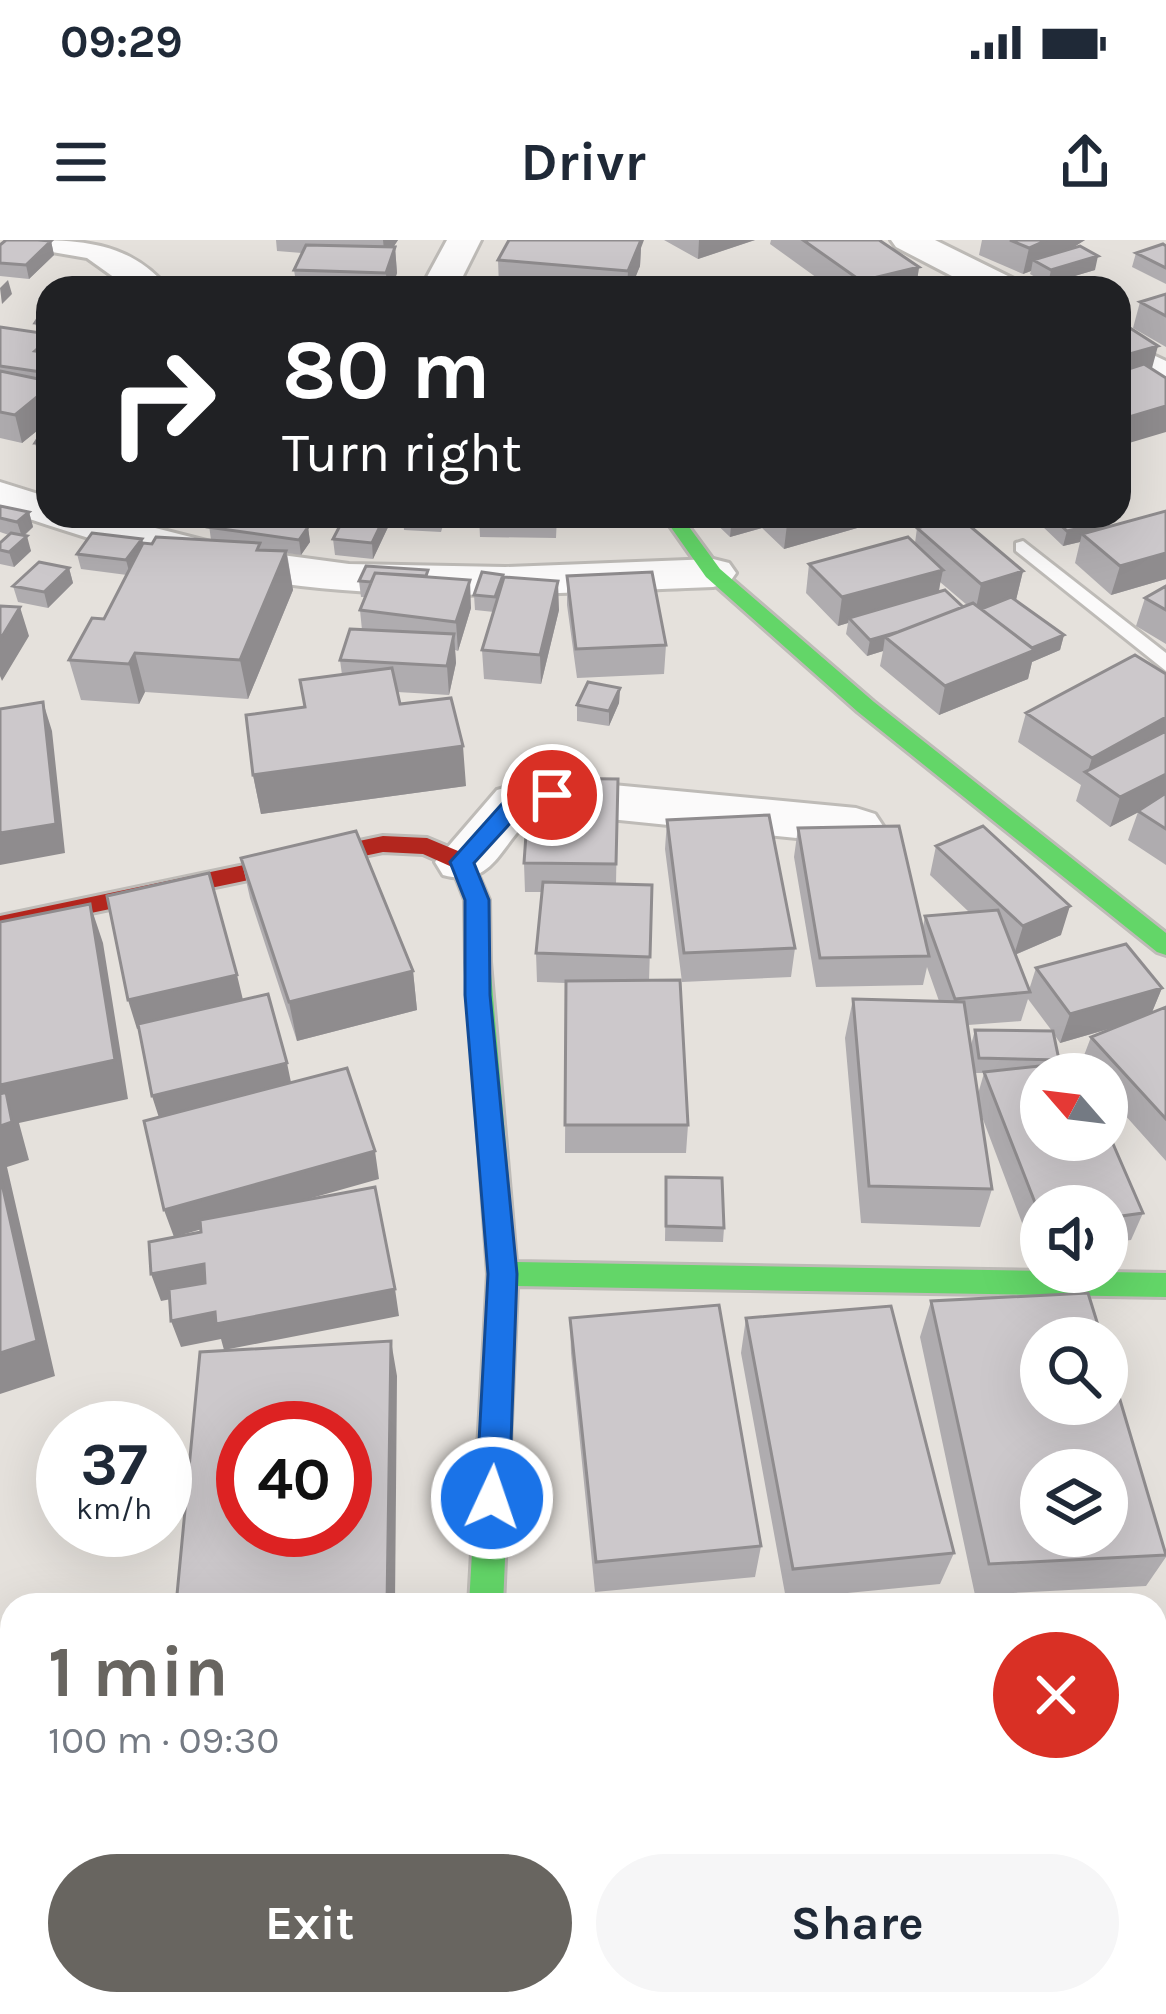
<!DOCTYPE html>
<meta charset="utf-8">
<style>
body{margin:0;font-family:Karla,sans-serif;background:#f6f6f7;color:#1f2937;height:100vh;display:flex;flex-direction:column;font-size:45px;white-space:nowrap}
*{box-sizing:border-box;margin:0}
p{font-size:39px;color:#747a83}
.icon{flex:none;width:66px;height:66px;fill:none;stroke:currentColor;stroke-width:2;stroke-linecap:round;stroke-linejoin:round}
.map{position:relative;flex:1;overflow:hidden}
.details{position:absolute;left:0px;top:1353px;width:1167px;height:423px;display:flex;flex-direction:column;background:#fff;border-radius:36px 36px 0 0;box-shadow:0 12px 48px #0002}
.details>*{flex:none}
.top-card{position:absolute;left:36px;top:36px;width:1095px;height:252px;border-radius:36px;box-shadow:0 12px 48px #0002;background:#202124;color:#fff;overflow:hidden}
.needle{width:78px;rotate:298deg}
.buttons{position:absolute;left:1020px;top:813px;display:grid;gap:24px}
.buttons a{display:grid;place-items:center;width:108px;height:108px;border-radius:50%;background:#fff;box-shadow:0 12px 48px #0002;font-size:60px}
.speed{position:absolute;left:36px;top:1161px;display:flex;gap:24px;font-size:60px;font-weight:700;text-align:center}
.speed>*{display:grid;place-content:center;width:156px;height:156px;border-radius:50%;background:#fff;box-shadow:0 12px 48px #0002;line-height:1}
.speed small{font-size:30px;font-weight:400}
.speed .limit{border:18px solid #d22;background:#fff;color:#111}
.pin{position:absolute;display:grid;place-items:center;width:102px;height:102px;color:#fff;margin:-51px;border:6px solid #fff;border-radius:50%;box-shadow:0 3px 12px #0007}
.me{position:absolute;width:132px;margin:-66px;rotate:3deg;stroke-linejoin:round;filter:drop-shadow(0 0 9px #0008)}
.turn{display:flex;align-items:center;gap:42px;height:252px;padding:0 48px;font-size:54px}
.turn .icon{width:156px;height:156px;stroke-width:2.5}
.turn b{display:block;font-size:84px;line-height:102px}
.round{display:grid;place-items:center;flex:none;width:126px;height:126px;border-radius:63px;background:#f6f6f7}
.summary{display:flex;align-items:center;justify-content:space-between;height:204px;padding:0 48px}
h1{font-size:72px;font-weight:700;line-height:90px;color:#686560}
.cta{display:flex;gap:24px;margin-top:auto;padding:24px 48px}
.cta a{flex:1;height:138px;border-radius:72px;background:#686560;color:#fff;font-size:48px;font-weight:700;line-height:138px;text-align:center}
.cta a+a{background:#f6f6f7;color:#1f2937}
.status{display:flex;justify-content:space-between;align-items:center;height:84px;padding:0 60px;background:#fff;direction:ltr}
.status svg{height:33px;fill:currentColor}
header{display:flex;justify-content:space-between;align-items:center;height:156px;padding:0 48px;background:#fff;font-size:54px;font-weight:700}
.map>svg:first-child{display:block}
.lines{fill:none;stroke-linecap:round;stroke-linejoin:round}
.lane-casing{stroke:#bebbb7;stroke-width:6}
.street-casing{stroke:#bebbb7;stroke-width:6}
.fast-casing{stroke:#bebbb7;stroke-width:6}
.jam-casing{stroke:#bebbb7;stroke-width:6}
.lane{fill:#fbfafa;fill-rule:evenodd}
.street{fill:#fbfafa;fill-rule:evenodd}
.fast{fill:#63d668;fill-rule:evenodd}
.jam{fill:#b3261e;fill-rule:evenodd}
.wall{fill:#afacaf;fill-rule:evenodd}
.shaded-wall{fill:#8f8c8e}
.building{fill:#ccc8cb;stroke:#8f8c8e;stroke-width:3;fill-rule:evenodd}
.route{fill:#1a73e8;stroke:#114b97;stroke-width:3}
</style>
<div class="status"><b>09:29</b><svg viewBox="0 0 49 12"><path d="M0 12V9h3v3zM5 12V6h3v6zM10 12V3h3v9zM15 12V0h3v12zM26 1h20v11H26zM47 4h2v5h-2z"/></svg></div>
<header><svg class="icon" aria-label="menu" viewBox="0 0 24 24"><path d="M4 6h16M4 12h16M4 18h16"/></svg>Drivr<svg class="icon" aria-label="share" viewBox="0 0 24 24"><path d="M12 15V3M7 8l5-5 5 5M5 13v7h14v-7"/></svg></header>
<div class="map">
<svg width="1166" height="1774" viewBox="0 0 1166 1774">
<rect width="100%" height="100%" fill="#e5e1dc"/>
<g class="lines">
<defs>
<path id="lane" d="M 1023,301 L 1166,413 L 1166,431 L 1016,311 L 1016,303 Z"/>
<path id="street" d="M 18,0 C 78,0 128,0 168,48 L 129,48 L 87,18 L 23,7 Z
M 447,0 L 481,0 L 457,48 L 421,48 Z
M 891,0 L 935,0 L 1016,40 L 1021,48 L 975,48 L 896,7 Z
M 1119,99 L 1166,121 L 1166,149 L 1119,126 Z
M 0,242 L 48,257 L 48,276 L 108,276 L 238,309 L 349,324 L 505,327 L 713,319 L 729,323 L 736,333 L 729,343 L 713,347 C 576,352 438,362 301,346 C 198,334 97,302 0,269 Z
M 539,538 L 856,568 L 875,574 L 883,586 L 875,598 L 856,604 L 541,572 C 501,593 499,651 443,635 L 435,622 L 497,550 Z
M 396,1764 L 488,1764 L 491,1774 L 399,1774 Z"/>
<path id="fast" d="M 663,276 L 681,276 L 720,329 L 874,462 L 1166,693 L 1166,715 L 1157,712 L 858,472 L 706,337 Z
M 478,713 L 490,722 L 516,1022 L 1166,1033 L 1166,1057 L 517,1046 L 503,1365 L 469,1365 L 488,1034 L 466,722 Z"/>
<path id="jam" d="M 383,596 L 427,598 L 470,616 L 489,660 L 490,722 L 487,728 L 478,731 L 466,722 L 465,660 L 452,627 L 423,614 L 383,612 L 0,692 L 0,676 Z"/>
</defs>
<use href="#lane" class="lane-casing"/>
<use href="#street" class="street-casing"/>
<use href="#fast" class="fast-casing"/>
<use href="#jam" class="jam-casing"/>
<use href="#lane" class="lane"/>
<use href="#street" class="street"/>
<use href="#fast" class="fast"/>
<use href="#jam" class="jam"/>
</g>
<path class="wall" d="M 276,0 L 398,0 L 393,7 L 395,7 L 397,33 L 392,48 L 297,48 L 294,30 L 302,13 L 277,11 Z
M 664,0 L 755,0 L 698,19 Z
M 771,0 L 879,0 L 919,27 L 916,48 L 831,48 L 770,4 Z
M 982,0 L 1085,0 L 1070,9 L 1095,30 L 1047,44 L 1030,34 L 1031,31 L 1023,34 L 979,15 Z
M 51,1 L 54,15 L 29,39 L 0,36 L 0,5 Z
M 1166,6 L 1166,44 L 1132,27 L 1136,13 Z
M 641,8 L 640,26 L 631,48 L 523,48 L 499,46 L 498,20 Z
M 1166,54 L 1166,107 L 1133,88 L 1140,62 Z
M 48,66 L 48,182 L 22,203 L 0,198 L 0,87 L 38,92 L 35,83 Z
M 48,183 L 48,231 L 43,231 L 35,203 Z
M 0,266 L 29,272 L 33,287 L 24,296 L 31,311 L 14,327 L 0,324 L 0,303 L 9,295 L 0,292 Z
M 1166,271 L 1166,339 L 1111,355 L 1075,323 L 1080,302 L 1063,306 L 1041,285 L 1043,276 L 1101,276 L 1105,288 Z
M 194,276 L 231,276 L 308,287 L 310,302 L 301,315 L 287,313 L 293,350 L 248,459 L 145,452 L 139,464 L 81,460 L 69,420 L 104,379 L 127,335 L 81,329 L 77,314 L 143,304 L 211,300 L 209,285 L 196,285 Z
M 240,276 L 324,276 L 321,284 Z
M 403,276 L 446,276 L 441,292 L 404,290 Z
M 479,276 L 557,276 L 556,298 L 480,297 Z
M 711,276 L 899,276 L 784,309 L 762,288 L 730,297 L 710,278 Z
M 390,283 L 373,319 L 335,315 L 333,299 Z
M 917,288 L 1023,331 L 1016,360 L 1064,395 L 1060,410 L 1032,422 L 1028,439 L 939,475 L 880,426 L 883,411 L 867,416 L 846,394 L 848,383 L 838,386 L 806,353 L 809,324 L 915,303 ZM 940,342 L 967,365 L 963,367 L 939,352 Z
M 69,328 L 73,343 L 48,368 L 18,362 L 13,346 Z
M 503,335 L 503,340 L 559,370 L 541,444 L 484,439 L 482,410 L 494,372 L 475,370 L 474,355 Z
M 567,336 L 666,405 L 664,434 L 577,438 L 567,365 Z
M 429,337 L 471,368 L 458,411 L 455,410 L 456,423 L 449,455 L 397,452 L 400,464 L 466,546 L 261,574 L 253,535 L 305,467 L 342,435 L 340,420 L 362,390 L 360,370 L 365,357 L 361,357 L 359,341 Z
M 1166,346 L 1166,404 L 1136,386 L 1145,358 Z
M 1166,434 L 1166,625 L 1128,600 L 1138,572 L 1110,587 L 1076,561 L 1081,545 L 1018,502 L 1026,473 Z
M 620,448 L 619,463 L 609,486 L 577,481 L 577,465 Z
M 618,539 L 616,644 L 652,645 L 649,741 L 688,885 L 686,913 L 565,913 L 566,743 L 537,742 L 536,713 L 542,652 L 525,652 L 524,623 Z
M 667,580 L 795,708 L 791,737 L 682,742 L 665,609 Z
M 798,588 L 923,687 L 925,676 L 969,672 L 930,635 L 936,606 L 1061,695 L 1015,715 L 1029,750 L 1036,728 L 1162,748 L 1152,772 L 1166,767 L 1166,921 L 1107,855 L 1107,834 L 1088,834 L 1080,826 L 1091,797 L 1115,787 L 1060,803 L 1054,794 L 1059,820 L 1058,824 L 1143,973 L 1131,1000 L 1107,1003 L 1107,966 L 1041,966 L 1041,1011 L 1033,1012 L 981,874 L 992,949 L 980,987 L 861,983 L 845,798 L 853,759 L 939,761 L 927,727 L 923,745 L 816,747 L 794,617 ZM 1028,759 L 1052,791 L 975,790 L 971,805 L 975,833 L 984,833 L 978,854 L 968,785 L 1021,781 Z
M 241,618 L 413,731 L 417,770 L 297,801 L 250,658 Z
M 666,937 L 724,988 L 723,1002 L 665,1001 Z
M 931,1061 L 1166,1311 L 1166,1317 L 1146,1346 L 975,1355 L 920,1097 Z
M 570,1078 L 761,1306 L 755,1337 L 595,1352 L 571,1113 Z
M 746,1078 L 954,1313 L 940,1344 L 786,1359 L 741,1113 Z
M 948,1764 L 1143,1764 L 1142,1774 L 947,1774 Z"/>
<path class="shaded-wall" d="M 383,0 L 398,0 L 385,20 Z
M 641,0 L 644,0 L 641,8 L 640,26 L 631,48 L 627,48 L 628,31 Z
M 699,0 L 755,0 L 698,19 Z
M 1047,0 L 1085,0 L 1071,9 L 1033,20 L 1031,31 L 1023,34 L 1029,8 Z
M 51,1 L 54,15 L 29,39 L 26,25 Z
M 395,7 L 397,33 L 392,48 L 387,48 L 386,33 Z
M 1098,16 L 1095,30 L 1048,44 L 1051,30 Z
M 919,27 L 916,48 L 860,48 L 861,41 Z
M 8,40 L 12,54 L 2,64 L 0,48 Z
M 48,99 L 48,133 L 35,111 Z
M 1158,106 L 1148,143 L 1119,151 L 1119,117 Z
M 48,148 L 48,182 L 22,203 L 15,175 Z
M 1166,166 L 1166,192 L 1119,206 L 1119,180 Z
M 29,272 L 33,287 L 22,297 L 17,282 Z
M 385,276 L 390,276 L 390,283 L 373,319 L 372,303 Z
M 732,276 L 763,276 L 762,288 L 730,297 Z
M 788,276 L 899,276 L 784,309 Z
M 1107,282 L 1103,297 L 1082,294 L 1080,302 L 1063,306 L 1067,291 Z
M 308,287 L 310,302 L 301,315 L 299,300 Z
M 27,296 L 31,311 L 14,327 L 9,312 Z
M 142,299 L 146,314 L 130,335 L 126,320 Z
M 286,311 L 293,350 L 248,459 L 240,420 Z
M 1166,313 L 1166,339 L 1111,355 L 1120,326 Z
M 69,328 L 73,343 L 48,368 L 44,352 Z
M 943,330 L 937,359 L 849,378 L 848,383 L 838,386 L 842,357 Z
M 1023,331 L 1016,360 L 975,373 L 981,344 Z
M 470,340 L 471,368 L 458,411 L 456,382 Z
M 558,341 L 559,370 L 541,444 L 540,415 Z
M 20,367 L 29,396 L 2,441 L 0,436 L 0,400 Z
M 968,371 L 885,397 L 883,411 L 867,416 L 870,400 Z
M 454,394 L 456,423 L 449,455 L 447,426 Z
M 1064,395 L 1060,410 L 1032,422 L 1028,439 L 939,475 L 945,446 Z
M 135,413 L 145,452 L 139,464 L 129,424 Z
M 620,448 L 619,463 L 609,486 L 609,471 Z
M 43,462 L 52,491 L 65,613 L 0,625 L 0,593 Z
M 1166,477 L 1166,501 L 1087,534 L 1092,518 Z
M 463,506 L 466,546 L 261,574 L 253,535 Z
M 1166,534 L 1166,558 L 1110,587 L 1120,557 Z
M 90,664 L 103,703 L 128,859 L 19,883 L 29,920 L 7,927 L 55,1136 L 0,1154 L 0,845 Z
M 1070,666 L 1061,695 L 1014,715 L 1023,686 Z
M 413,731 L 417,770 L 297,801 L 289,762 Z
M 237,735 L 244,764 L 137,789 L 128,760 Z
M 1162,748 L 1150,777 L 1060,803 L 1070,774 Z
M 287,823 L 293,852 L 161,884 L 152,856 Z
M 375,911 L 379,939 L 174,997 L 164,970 Z
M 204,1024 L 212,1051 L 161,1061 L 151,1034 Z
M 395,1049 L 399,1076 L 224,1110 L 221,1099 L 181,1107 L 171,1081 L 215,1072 Z
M 391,1101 L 397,1136 L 395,1365 L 387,1365 Z"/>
<path class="building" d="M 6,0 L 38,0 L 51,1 L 26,25 L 0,23 L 0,5 Z
M 509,0 L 641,0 L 628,31 L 498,20 Z
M 803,0 L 879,0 L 919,27 L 861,41 Z
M 1010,0 L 1047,0 L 1029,8 Z
M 1163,4 L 1166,6 L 1166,28 L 1136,13 Z
M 306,5 L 395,7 L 386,33 L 294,30 Z
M 1080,6 L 1098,16 L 1051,30 L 1033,20 Z
M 554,38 L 610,48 L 545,48 Z
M 1056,41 L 1066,48 L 1030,48 Z
M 1166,54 L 1166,76 L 1140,62 Z
M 46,66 L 48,66 L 48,84 L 35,83 Z
M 1119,81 L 1158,106 L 1119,117 Z
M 0,87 L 48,94 L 48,99 L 35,111 L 48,113 L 48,133 L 0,126 Z
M 1144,124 L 1166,138 L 1166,166 L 1119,180 L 1119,132 Z
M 0,131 L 48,141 L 48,148 L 15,175 L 0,172 Z
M 48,183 L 48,203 L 35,203 Z
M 0,266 L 29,272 L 17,282 L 0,278 Z
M 1166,271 L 1166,313 L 1120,326 L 1082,294 Z
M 216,276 L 231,276 L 308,287 L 299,300 L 208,287 Z
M 345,276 L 385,276 L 372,303 L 333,299 Z
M 958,276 L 1023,331 L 981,344 L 917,288 Z
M 1051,276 L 1101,276 L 1107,282 L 1067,291 Z
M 11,293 L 27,296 L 9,312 L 0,310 L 0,303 Z
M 92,293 L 142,299 L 126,320 L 77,314 Z
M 156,297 L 260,303 L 257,310 L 286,311 L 240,420 L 135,413 L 129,424 L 69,420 L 92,378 L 104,379 L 143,303 L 152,304 Z
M 908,297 L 943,330 L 842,357 L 809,324 Z
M 39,322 L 69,328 L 44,352 L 13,346 Z
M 366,326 L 428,330 L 426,336 L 375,333 L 371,342 L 359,341 Z
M 482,332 L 503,335 L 495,357 L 474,355 Z
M 652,332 L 666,405 L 576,409 L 567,336 Z
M 375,333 L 470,340 L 456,382 L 360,370 Z
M 504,337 L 558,341 L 540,415 L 482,410 Z
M 1166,346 L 1166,370 L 1145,358 Z
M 945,350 L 963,367 L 898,392 L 870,400 L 849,378 Z
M 1011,357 L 1064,395 L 1032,408 L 981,369 Z
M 973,363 L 1035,410 L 945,446 L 885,397 Z
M 0,366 L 20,367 L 0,400 Z
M 350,389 L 454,394 L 447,426 L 340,420 Z
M 1135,415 L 1166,434 L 1166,477 L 1092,518 L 1026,473 Z
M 392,428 L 400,464 L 451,458 L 463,506 L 253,535 L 246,475 L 305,467 L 300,440 Z
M 588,442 L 620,448 L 609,471 L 577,465 Z
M 43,462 L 56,584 L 0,593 L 0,469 Z
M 1166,491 L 1166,534 L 1120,557 L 1085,532 Z
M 530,538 L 618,539 L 616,624 L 524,623 Z
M 1166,553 L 1166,589 L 1138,571 Z
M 769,575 L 795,708 L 684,713 L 667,580 Z
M 899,586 L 929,716 L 820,718 L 798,588 Z
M 983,586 L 1070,666 L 1023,686 L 936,606 Z
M 356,591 L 413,731 L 289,762 L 241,618 Z
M 209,633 L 237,735 L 128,760 L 107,656 Z
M 543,642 L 652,645 L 650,717 L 536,713 Z
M 90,664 L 115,820 L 0,845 L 0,682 Z
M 998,670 L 1030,752 L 955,759 L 925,676 Z
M 1126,704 L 1162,748 L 1070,774 L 1036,728 Z
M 680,740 L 688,885 L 565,885 L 566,741 Z
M 268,754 L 287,823 L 152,856 L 138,784 Z
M 853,759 L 964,762 L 992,949 L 869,946 Z
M 1166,767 L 1166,879 L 1091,797 Z
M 975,790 L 1053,791 L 1059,820 L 979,818 Z
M 1077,822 L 1083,834 L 1041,834 L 1041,900 L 1107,900 L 1107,890 L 1143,973 L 1107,978 L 1107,966 L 1041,966 L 1041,978 L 984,832 Z
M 347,828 L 375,911 L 164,970 L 144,881 Z
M 6,852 L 12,882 L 0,886 L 0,854 Z
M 0,935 L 37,1101 L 0,1113 Z
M 666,937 L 722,938 L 724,988 L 666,986 Z
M 375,947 L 395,1049 L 216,1084 L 215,1072 L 171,1081 L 169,1049 L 205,1043 L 204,1024 L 151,1034 L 149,1002 L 201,992 L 200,980 Z
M 1088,1053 L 1102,1098 L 1041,1098 L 1041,1164 L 1107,1164 L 1107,1116 L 1166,1315 L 989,1324 L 931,1061 ZM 1041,1230 L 1107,1230 L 1107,1296 L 1041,1296 Z
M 719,1065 L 761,1306 L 596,1322 L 570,1078 Z
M 891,1066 L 954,1313 L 793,1329 L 746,1078 Z
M 391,1101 L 387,1365 L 176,1365 L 200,1112 ZM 243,1188 L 345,1188 L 345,1290 L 243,1290 Z
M 740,1764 L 946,1764 L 945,1774 L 747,1774 L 739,1772 Z
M 963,1764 L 1143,1764 L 1142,1774 L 962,1774 Z"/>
<path class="route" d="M 552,548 L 560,550 L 560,560 L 524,568 L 474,623 L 489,660 L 490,755 L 517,1034 L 509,1258 L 504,1269 L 492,1273 L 481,1269 L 476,1258 L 488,1034 L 465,755 L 465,660 L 450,622 L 508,557 Z"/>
</svg>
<div class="buttons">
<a><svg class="needle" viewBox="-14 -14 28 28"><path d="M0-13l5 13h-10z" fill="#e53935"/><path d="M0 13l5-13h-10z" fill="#747a83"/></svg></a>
<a><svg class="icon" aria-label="sound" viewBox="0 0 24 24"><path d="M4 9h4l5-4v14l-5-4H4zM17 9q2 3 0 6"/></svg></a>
<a><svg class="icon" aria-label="search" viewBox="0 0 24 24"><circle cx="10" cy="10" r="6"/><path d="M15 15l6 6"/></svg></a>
<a><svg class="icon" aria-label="layers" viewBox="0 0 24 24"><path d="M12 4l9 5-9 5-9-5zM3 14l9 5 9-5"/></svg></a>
</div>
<div class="speed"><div>37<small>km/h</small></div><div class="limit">40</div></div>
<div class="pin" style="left:552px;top:555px;background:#d93025"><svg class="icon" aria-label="arrive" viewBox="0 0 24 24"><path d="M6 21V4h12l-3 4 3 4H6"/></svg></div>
<svg class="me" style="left:492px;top:1258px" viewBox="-20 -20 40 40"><circle r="17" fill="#1a73e8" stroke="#fff" stroke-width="3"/><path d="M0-11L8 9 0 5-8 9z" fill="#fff"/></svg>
<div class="top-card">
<div class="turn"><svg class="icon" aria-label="right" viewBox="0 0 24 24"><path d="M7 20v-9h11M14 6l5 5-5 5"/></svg><div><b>80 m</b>Turn right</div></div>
</div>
<section class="details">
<div class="summary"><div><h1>1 min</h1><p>100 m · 09:30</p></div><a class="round" style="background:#d93025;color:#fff"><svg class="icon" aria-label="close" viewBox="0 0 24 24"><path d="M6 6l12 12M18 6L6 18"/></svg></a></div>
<div class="cta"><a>Exit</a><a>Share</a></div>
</section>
</div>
